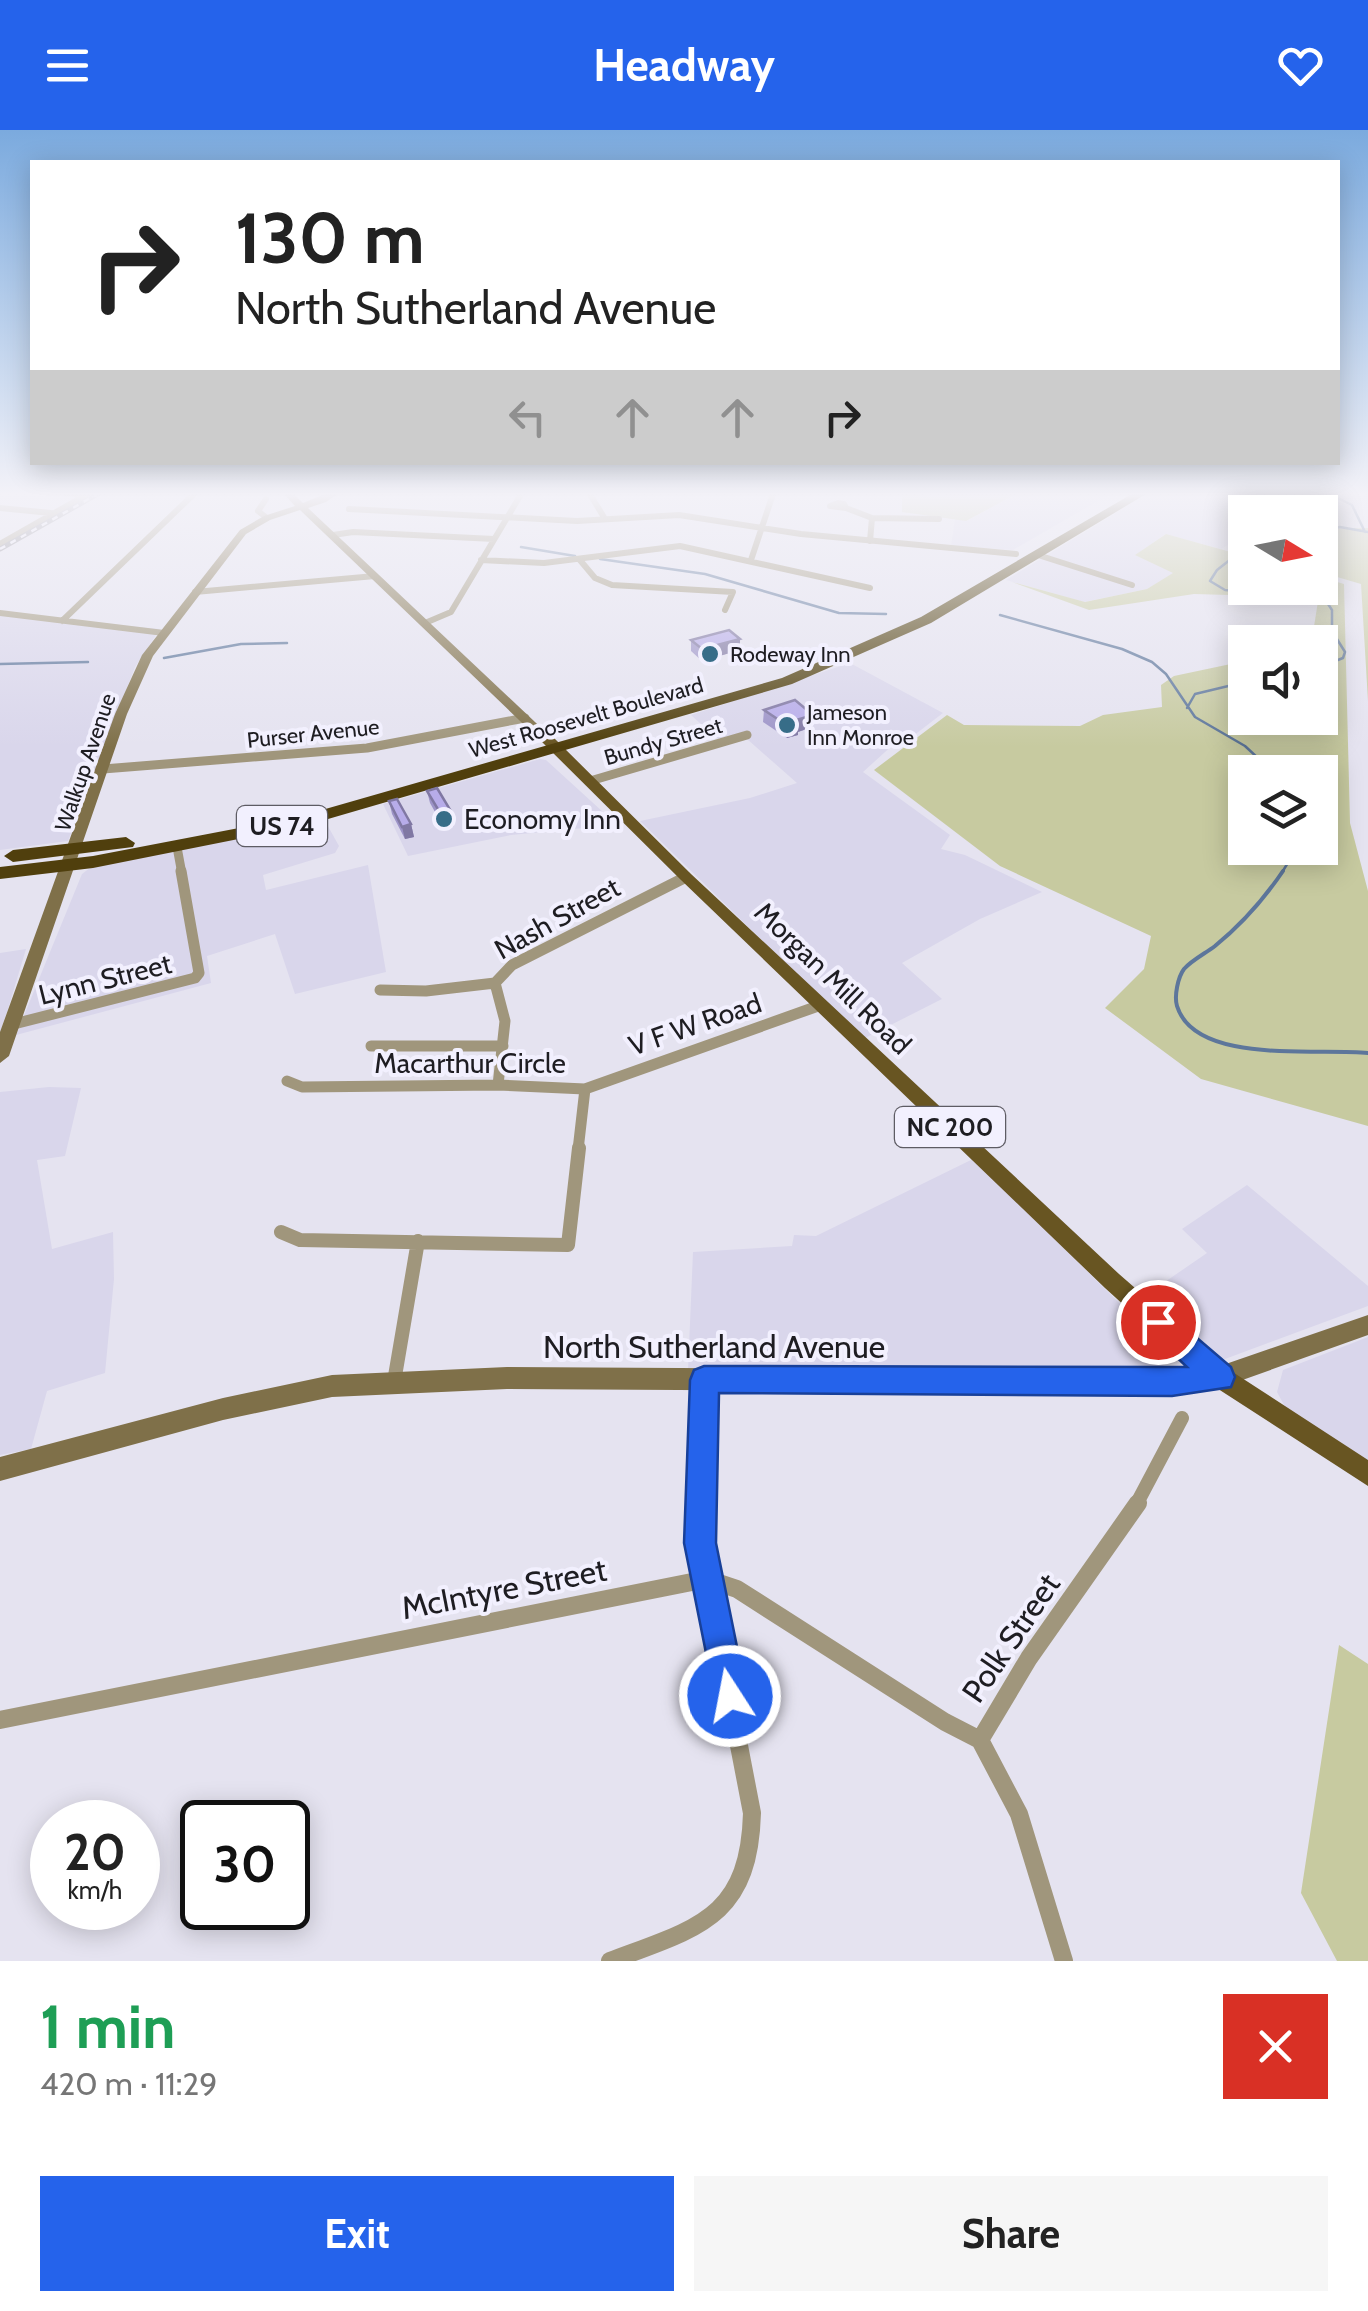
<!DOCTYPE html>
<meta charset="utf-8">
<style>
body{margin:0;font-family:Cabin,sans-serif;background:#f6f6f6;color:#222;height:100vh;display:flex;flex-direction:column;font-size:38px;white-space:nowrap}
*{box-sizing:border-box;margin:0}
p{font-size:32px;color:#767676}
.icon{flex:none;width:55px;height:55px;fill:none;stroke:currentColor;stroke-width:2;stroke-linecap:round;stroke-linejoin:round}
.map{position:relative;height:1831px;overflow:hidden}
.sheet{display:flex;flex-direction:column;background:#fff;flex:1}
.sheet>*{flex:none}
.hud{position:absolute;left:30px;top:30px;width:1310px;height:305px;border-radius:0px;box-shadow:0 5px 25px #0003;background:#fff;color:#222;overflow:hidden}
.needle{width:65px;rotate:100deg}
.fabs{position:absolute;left:1228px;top:365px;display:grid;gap:20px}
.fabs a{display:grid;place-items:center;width:110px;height:110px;border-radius:0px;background:#fff;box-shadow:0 5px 25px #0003;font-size:50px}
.speed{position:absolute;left:30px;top:1670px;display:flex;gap:20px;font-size:50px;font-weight:700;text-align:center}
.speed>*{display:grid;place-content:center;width:130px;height:130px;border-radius:50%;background:#fff;box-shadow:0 5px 25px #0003;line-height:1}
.speed small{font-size:25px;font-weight:400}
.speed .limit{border:5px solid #111;border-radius:15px;background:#fff;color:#111}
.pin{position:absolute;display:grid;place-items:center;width:85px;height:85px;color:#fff;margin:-42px;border:5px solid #fff;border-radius:50%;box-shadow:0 2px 10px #0007}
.me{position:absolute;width:110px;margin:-55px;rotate:349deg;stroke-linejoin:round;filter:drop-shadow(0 0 8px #0008)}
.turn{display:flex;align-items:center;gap:35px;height:210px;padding:0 40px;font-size:45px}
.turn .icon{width:130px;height:130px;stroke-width:2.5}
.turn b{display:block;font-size:70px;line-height:85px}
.lanes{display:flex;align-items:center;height:95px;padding:0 40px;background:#0003;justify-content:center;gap:50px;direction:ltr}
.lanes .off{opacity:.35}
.round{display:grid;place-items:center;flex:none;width:105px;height:105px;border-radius:0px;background:#f6f6f6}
.head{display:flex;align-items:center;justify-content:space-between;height:170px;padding:0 40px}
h1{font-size:60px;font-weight:700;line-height:75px;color:#1e9e55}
.primary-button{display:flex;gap:20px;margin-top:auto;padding:20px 40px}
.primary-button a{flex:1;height:115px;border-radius:0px;background:#2563eb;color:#fff;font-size:40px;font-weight:700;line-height:115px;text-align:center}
.primary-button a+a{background:#f6f6f6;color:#222}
header{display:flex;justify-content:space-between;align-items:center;height:130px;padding:0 40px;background:#2563eb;color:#fff;font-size:45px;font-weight:700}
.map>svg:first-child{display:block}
.built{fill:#d9d6eb}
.green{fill:#c7caa0;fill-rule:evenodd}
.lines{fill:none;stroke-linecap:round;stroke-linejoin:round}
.stream-far1{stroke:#5d769b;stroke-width:2.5}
.stream{stroke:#5d769b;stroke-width:4}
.street-far4{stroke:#a0967c;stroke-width:6}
.street-far3{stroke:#a0967c;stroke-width:9}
.street-far2{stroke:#a0967c;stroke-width:11}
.street-far1{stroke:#a0967c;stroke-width:14}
.street{stroke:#a0967c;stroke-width:18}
.secondary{fill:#7f7049;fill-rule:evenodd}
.primary{fill:#685522;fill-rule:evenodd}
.highway{fill:#503f0d;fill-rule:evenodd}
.rail-casing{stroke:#7c7b84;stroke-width:5}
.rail{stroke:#f2f0fe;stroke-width:2.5;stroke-dasharray:6;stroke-linecap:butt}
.wall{fill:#9d94c8}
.shaded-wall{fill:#8078a3}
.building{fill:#b7ace9;stroke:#8078a3;stroke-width:2.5}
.route{fill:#2563eb;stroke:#184099;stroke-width:2.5}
.poi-dot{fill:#376d88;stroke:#f2f0fe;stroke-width:4}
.labels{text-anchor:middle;stroke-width:8;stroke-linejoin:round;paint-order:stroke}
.far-poi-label{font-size:22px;fill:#1e1d22;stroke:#f2f0fe;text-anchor:start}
.far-street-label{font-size:22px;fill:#1e1d22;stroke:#f2f0fe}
.shield{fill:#f2f0fe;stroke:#5e5c64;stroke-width:2.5}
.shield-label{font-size:25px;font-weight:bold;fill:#1e1d22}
.poi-label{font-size:28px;fill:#1e1d22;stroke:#f2f0fe;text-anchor:start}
.street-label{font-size:28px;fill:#1e1d22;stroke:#f2f0fe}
.near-street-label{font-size:32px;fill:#1e1d22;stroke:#f2f0fe}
</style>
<header><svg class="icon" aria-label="menu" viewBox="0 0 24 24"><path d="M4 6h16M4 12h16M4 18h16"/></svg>Headway<svg class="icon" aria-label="heart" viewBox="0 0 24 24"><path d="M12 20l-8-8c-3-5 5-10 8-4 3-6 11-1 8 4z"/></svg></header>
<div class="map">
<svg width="1368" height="1831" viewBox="0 0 1368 1831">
<rect width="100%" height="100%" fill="#e5e3f0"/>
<path class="built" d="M 1023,361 L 1115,361 L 1013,420 L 951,416 L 955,389 L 967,391 Z
M 1152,361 L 1312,361 L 1332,366 L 1312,382 L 1245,382 L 1245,405 L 1221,419 L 1165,404 L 1136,425 L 1174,443 L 1147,459 L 1084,472 L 1006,450 Z
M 0,483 L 160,499 L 135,537 L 68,711 L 0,720 Z
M 850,533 L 943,583 L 913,606 L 906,603 L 863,642 L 950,705 L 941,719 L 965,725 L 1042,762 L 980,789 L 902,833 L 942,869 L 863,909 L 640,691 L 750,668 L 797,653 L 747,609 L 723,614 L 691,585 Z
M 540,629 L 546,630 L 603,682 L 608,691 L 605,696 L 511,705 L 408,726 L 383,674 Z
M 324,689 L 339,716 L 335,723 L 263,745 L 266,760 L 368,735 L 386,842 L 295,864 L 275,804 L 207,826 L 211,853 L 16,905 L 82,744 L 95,734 Z
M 26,819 L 8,879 L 0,902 L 0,823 Z
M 49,957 L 81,958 L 65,1026 L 37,1030 L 52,1119 L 113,1102 L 114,1149 L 105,1243 L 47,1261 L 31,1319 L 0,1325 L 0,962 Z
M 973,1029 L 1163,1216 L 1167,1229 L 1162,1238 L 1155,1243 L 688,1241 L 693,1122 L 792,1116 L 794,1105 L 816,1106 Z
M 1247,1055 L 1368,1156 L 1368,1176 L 1225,1229 L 1208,1224 L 1143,1167 L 1207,1123 L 1182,1099 Z
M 1368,1207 L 1368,1335 L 1290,1286 L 1277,1262 L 1283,1240 Z"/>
<path class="green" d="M 950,361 L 1015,361 L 1020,362 L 966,391 L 902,382 L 902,364 L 949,367 Z
M 1368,398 L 1368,571 L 1361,454 L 1320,442 L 1320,399 Z
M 1166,404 L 1245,426 L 1245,458 L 1320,458 L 1320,447 L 1344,454 L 1350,693 L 1368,761 L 1368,996 L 1201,949 L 1105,878 L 1144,839 L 1151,806 L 1000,736 L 874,640 L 947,585 L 964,595 L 1080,596 L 1103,585 L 1162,577 L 1161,555 L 1174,546 L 1245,531 L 1245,588 L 1320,588 L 1320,512 L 1245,513 L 1240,509 L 1313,503 L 1318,471 L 1304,467 L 1194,464 L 1089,480 L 1012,452 L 1085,472 L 1147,459 L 1173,443 L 1135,425 ZM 1320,642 L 1320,718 L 1245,718 L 1245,642 Z
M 1339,1515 L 1368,1534 L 1368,1831 L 1337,1831 L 1301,1763 Z"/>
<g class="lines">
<path class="stream-far1" d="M 1324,361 L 1352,375 L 1365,402
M 1320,401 L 1340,397 L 1368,402
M 521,417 L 575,426
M 1245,418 L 1217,440 L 1210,451 L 1225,460 L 1324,468 L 1332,480 L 1332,501 L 1345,522 L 1343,528 L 1320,537
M 600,429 L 705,444 L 839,483 L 886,484
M 1000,485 L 1122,519 L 1152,532 L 1166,544 L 1195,587 L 1245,616 L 1273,642
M 164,528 L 241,514 L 287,513
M 0,534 L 88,532
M 1187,578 L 1195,564 L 1245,552
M 1281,744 L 1297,718"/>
<path class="stream" d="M 1283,741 C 1264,769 1242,794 1215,816 C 1206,823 1192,830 1184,839 C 1178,847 1174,866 1177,876 C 1195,935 1317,918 1368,923"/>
<path class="street-far4" d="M 51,361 L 84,365
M 588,361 L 605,389
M 266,369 L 258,381 L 267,388
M 838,373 L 844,374 L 846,378 L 830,376 Z
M 0,378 L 51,383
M 846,378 L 872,388 L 870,411
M 349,379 L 577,391 L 679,385 L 801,404 L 1016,424
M 872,388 L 939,389
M 333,405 L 353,402 L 494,409
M 0,414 L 93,361
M 1038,425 L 1132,455
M 579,429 L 595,448 L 612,455 L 733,462 L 725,480
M 481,430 L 544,433 L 680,416 L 870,458
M 751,430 L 774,361
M 195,462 L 375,446
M 0,483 L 164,503
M 62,491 L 197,361
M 425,493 L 451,482 L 523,361"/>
<path class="street-far3" d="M 103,639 L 367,618 L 525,588
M 590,651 L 747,605
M 177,717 L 182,744"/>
<path class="street-far2" d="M 495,853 L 512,835 L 686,747
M 495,853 L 505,891 L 498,955
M 380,860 L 426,861 L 495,853
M 10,895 L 195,848 L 199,843 L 181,741
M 371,916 L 503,916
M 287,951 L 302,957 L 498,955 L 585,959 L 821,875
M 578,1020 L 585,959"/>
<path class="street-far1" d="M 281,1102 L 300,1110 L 568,1115 L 579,1018
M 394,1252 L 418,1111
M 701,1375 L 704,1250
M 1136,1375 L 1182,1288"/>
<path class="street" d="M 0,1590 L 707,1449 L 737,1459 L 945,1592 L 980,1610
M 610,1831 C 697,1798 749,1789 752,1683 L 700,1413 L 701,1373
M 1064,1831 L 1019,1684 L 980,1610 L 1029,1528 L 1138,1373"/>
<path class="secondary" d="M 281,361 L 290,361 L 303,373 L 332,361 L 342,361 L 326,372 L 308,378 L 553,609 L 542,612 L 300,380 L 270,390 L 246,404 L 153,526 L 127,584 L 9,926 L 0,933 L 0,902 L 115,584 L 142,525 L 240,400 L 264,386 L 295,376 Z
M 1368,1185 L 1368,1205 L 1220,1258 L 1172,1263 L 507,1259 L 332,1267 L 223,1290 L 0,1351 L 0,1327 L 223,1268 L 332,1245 L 507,1237 L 1172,1241 L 1220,1236 Z"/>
<path class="primary" d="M 547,605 L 552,606 L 691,744 L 1119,1144 L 1228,1239 L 1368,1330 L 1368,1356 L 1212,1255 L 1105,1158 L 681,750 L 542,612 L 541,609 Z"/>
<path class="highway" d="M 1137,361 L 1151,361 L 931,493 L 792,554 L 304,696 L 93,738 L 0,749 L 0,737 L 93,726 L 301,686 L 782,548 L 921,487 Z
M 126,707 L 135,713 L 133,717 L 13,732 L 4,726 L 13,720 Z"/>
<defs>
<path id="rail" d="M 0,419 L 103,361"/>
</defs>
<use href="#rail" class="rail-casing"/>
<use href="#rail" class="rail"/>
</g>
<path class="wall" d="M 740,509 L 740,520 L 702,531 L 691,521 L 691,510 Z
M 764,580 L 812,597 L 798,602 L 798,605 L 787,608 L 763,592 Z
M 427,661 L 452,683 L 454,696 L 444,698 L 430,673 Z
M 389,671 L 411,694 L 414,707 L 405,709 L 392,684 Z"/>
<path class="shaded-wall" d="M 740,509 L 740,520 L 702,531 L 702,519 Z
M 813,585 L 812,597 L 798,602 L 798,605 L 787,608 L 788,596 L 796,590 Z
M 452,683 L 454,696 L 444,698 L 442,686 Z
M 411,694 L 414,707 L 405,709 L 402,697 Z"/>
<path class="building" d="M 729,500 L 740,509 L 702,519 L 691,510 Z
M 795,570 L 813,585 L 796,590 L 799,593 L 788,596 L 764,580 Z
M 437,658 L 452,683 L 442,686 L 427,661 Z
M 397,669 L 411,694 L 402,697 L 389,671 Z"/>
<linearGradient id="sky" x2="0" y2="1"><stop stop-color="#7baade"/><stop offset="0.59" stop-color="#f3f2f8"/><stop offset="1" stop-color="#f3f2f8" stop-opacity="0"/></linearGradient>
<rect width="1368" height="617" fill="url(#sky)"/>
<path class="route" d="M 1158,1179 L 1168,1183 L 1231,1237 L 1235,1247 L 1231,1257 L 1172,1266 L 719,1263 L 716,1413 L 747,1566 L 742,1578 L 730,1583 L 717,1578 L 684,1413 L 690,1250 L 694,1240 L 704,1236 L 1187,1237 L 1149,1201 L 1144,1192 L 1149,1183 Z"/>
<g class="poi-dot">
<circle cx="710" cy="524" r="10"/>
<circle cx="787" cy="595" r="10"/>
<circle cx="444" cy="689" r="10"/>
</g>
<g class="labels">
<g class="far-poi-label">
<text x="730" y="532">Rodeway Inn</text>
<text x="807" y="590">Jameson<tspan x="807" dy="25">Inn Monroe</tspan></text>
</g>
<g class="far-street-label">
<text transform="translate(586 587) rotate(-16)" y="8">West Roosevelt Boulevard</text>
<text transform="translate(313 603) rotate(-6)" y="8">Purser Avenue</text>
<text transform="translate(663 611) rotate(-16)" y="8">Bundy Street</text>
<text transform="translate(85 632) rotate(-71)" y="8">Walkup Avenue</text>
</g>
<g class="shield">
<rect x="237" y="676" width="90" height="40" rx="8"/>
<rect x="895" y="977" width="110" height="40" rx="8"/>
</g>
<g class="shield-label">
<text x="282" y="705">US 74</text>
<text x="950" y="1006">NC 200</text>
</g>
<g class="poi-label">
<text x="464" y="699">Economy Inn</text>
</g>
<g class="street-label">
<text transform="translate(557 788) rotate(-29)" y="10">Nash Street</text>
<text transform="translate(833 848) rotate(44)" y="10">Morgan Mill Road</text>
<text transform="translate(105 849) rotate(-14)" y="10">Lynn Street</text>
<text transform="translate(695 894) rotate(-19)" y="10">V F W Road</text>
<text x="470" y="943">Macarthur Circle</text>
</g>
<g class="near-street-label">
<text x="714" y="1228">North Sutherland Avenue</text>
<text transform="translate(504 1459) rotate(-11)" y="11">McIntyre Street</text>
<text transform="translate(1011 1508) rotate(-56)" y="11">Polk Street</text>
</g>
</g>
</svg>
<div class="fabs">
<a><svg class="needle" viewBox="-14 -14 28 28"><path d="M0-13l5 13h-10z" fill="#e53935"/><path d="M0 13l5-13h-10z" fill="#767676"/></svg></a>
<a><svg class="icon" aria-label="sound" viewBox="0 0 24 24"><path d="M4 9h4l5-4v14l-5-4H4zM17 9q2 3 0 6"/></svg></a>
<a><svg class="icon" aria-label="layers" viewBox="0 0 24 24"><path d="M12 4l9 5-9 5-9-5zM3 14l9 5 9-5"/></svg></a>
</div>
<div class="speed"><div>20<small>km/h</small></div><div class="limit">30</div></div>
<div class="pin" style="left:1158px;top:1192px;background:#d93025"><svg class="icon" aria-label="arrive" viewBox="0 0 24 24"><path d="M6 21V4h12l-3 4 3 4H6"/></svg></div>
<svg class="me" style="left:730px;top:1566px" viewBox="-20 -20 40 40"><circle r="17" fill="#2563eb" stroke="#fff" stroke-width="3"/><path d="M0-11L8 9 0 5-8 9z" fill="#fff"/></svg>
<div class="hud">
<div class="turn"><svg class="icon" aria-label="right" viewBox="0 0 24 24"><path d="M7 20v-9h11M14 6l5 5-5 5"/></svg><div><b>130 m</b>North Sutherland Avenue</div></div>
<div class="lanes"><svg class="icon off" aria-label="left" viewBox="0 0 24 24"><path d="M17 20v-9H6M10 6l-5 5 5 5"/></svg><svg class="icon off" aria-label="ahead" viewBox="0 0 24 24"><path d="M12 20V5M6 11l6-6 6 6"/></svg><svg class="icon off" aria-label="ahead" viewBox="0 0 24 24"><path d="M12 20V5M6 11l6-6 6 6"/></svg><svg class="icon" aria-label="right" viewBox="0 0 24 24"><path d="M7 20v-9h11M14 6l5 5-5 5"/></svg></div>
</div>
</div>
<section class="sheet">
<div class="head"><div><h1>1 min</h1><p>420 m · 11:29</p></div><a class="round" style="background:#d93025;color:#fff"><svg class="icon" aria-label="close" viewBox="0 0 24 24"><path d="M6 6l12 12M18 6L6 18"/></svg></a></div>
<div class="primary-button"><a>Exit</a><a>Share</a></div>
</section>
